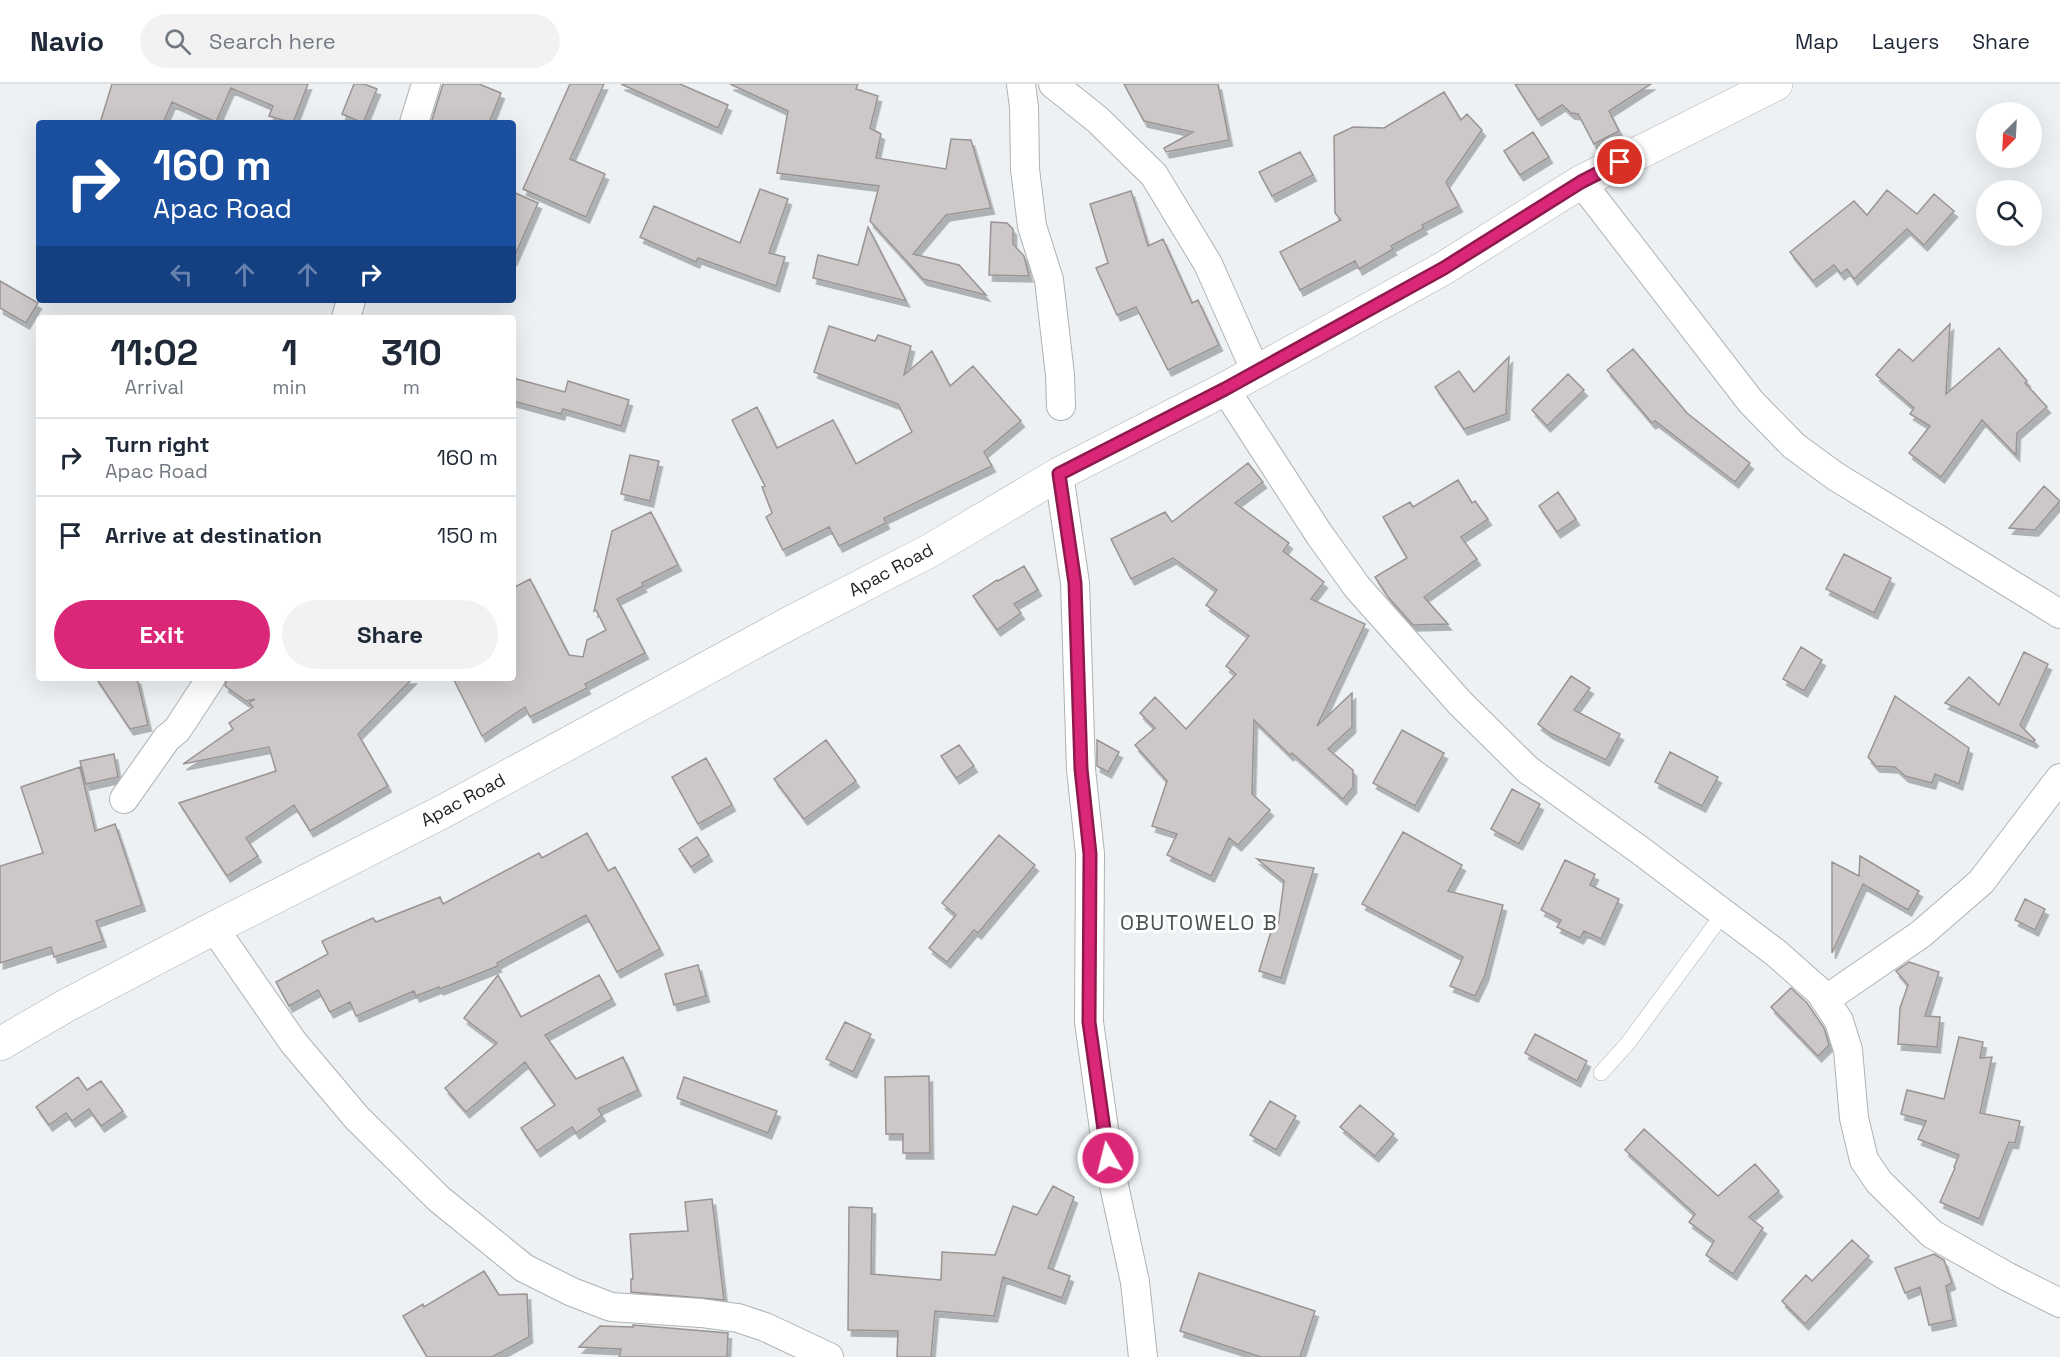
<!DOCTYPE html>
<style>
body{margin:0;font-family:"Space Grotesk",sans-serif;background:#f2f2f3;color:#1f2937;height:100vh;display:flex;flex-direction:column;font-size:22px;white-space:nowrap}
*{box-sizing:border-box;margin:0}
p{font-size:20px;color:#747a83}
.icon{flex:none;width:33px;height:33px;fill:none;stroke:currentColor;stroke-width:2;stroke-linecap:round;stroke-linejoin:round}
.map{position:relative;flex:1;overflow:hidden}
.sheet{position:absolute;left:36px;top:231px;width:480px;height:366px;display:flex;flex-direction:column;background:#fff;border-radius:6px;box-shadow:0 6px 24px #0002}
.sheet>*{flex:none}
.hud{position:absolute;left:36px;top:36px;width:480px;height:183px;border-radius:6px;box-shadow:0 6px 24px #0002;background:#1a4fa0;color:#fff;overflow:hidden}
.needle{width:39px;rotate:204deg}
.controls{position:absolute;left:1976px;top:18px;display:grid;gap:12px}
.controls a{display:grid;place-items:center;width:66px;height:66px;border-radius:50%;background:#fff;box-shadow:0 6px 24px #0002;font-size:30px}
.pin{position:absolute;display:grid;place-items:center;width:51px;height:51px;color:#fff;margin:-26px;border:3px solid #fff;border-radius:50%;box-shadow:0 2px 6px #0007}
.me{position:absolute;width:66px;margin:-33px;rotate:352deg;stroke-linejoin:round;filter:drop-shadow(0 0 4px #0008)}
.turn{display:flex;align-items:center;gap:21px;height:126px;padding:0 18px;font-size:27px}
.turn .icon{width:78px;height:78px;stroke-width:2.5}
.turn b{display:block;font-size:42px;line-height:51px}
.lanes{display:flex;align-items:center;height:57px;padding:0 18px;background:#0003;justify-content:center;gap:30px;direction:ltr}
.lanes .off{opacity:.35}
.eta{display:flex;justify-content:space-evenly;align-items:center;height:102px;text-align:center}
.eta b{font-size:36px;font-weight:600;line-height:42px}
.primary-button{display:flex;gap:12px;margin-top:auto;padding:12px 18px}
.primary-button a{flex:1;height:69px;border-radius:36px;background:#db2777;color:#fff;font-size:24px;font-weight:600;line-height:69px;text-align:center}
.primary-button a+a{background:#f2f2f3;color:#1f2937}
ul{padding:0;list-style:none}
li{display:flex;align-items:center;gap:18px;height:78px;padding:0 18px;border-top:2px solid #e0e1e3}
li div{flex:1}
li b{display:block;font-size:22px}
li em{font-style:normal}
header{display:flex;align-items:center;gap:36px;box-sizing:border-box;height:84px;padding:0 30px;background:#fff;border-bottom:2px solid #e0e1e3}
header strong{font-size:28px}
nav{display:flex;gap:33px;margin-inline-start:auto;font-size:21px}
.search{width:420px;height:54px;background:#f2f2f3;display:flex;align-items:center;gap:15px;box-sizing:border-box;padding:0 21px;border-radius:33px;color:#747a83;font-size:22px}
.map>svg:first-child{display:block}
.building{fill:#cdc8c8;stroke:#9a9494;stroke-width:1.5;filter:url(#shadow)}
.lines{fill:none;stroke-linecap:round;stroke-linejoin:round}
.lane-casing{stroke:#aeb2b5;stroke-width:16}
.street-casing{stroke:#aeb2b5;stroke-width:30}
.secondary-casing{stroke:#aeb2b5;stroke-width:34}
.lane{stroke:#fff;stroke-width:15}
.street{stroke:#fff;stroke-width:28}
.secondary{stroke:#fff;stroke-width:33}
.route-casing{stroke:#8e194d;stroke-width:15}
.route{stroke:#db2777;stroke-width:10}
.labels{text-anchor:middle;stroke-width:6;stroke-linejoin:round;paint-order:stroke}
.street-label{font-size:18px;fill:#1e2021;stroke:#fdfefe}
.quarter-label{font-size:21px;letter-spacing:1.5px;fill:#4d5053;stroke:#fdfefe}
</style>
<header>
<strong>Navio</strong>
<div class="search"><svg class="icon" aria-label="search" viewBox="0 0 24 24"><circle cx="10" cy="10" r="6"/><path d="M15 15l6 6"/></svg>Search here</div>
<nav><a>Map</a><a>Layers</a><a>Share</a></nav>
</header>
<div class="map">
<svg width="2060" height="1273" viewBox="0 0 2060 1273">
<defs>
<filter id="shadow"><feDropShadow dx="3.5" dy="6" stdDeviation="0" flood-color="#0004"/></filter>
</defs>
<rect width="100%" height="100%" fill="#edf1f4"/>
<path class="building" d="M 112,0 L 308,0 L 293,39 L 269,32 L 273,22 L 231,4 L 216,38 L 172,18 L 163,39 L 100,39 Z
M 354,0 L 364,0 L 377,5 L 363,39 L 342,30 Z
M 443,0 L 479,0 L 501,9 L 489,39 L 431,39 Z
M 570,0 L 604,0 L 570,75 L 605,90 L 586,133 L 523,105 Z
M 621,0 L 680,0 L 728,21 L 718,44 Z
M 730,0 L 858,0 L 856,5 L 878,12 L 870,44 L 881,50 L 876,74 L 946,85 L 951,55 L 971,56 L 991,124 L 946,131 L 913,170 L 959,181 L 986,211 L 923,195 L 870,137 L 879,102 L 777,89 L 788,27 Z
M 1124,0 L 1218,0 L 1229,56 L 1166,68 L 1164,64 L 1193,48 L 1144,37 Z
M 1515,0 L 1651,0 L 1609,27 L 1619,47 L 1594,60 L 1578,30 L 1571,29 L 1562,21 L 1538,36 Z
M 1444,8 L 1461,36 L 1467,30 L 1482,46 L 1446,98 L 1459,122 L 1422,141 L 1424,144 L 1391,162 L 1393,165 L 1359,185 L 1355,177 L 1300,206 L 1280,168 L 1341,136 L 1335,129 L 1334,52 L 1353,43 L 1384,44 Z
M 1533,48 L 1549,73 L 1520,91 L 1504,67 Z
M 1300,68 L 1313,91 L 1272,112 L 1259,88 Z
M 760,105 L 788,115 L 769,169 L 785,173 L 776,202 L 698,174 L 696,178 L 640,153 L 654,122 L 740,159 Z
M 1887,106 L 1917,130 L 1934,110 L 1954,127 L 1924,161 L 1907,145 L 1854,195 L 1847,185 L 1841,190 L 1834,181 L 1813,197 L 1790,168 L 1854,117 L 1867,131 Z
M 1131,107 L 1148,162 L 1163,155 L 1192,219 L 1198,216 L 1219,261 L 1168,286 L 1136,223 L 1117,231 L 1096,184 L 1108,179 L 1090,120 Z
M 513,108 L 538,119 L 513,176 Z
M 991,138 L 1007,139 L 1013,145 L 1013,160 L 1024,172 L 1029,192 L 989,191 Z
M 868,143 L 906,217 L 813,194 L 818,171 L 858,181 Z
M 0,197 L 38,219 L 26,239 L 0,224 Z
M 1950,240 L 1946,310 L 1999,264 L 2027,297 L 2025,299 L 2047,323 L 2017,349 L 2016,371 L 1982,336 L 1941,393 L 1909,369 L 1930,342 L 1910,330 L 1914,324 L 1876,291 L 1899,265 L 1913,277 Z
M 829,242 L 875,257 L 878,251 L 911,262 L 904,291 L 932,267 L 950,302 L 973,282 L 1021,337 L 984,368 L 992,382 L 884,434 L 886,439 L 839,462 L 829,443 L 783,466 L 766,433 L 772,429 L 762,403 L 765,402 L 732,336 L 757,323 L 777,364 L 833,336 L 856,380 L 912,348 L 898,320 L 814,288 Z
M 1633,265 L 1687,329 L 1750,379 L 1735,398 L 1655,337 L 1652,339 L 1607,286 Z
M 1509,273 L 1506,330 L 1464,345 L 1435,303 L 1459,287 L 1474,308 Z
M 1568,290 L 1584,306 L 1547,342 L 1532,326 Z
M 513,294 L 565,308 L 568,297 L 629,316 L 621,342 L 563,325 L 561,330 L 513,317 Z
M 630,371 L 659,377 L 650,417 L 621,410 Z
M 1248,379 L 1263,398 L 1235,419 L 1289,459 L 1283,467 L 1324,498 L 1311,515 L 1365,540 L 1317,642 L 1352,609 L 1352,643 L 1328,665 L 1353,686 L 1353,703 L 1343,715 L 1292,669 L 1290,671 L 1254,636 L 1252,710 L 1270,726 L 1238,761 L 1229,754 L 1211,792 L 1167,771 L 1177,750 L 1152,742 L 1167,697 L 1135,661 L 1155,644 L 1140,629 L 1155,613 L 1186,645 L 1236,590 L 1226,582 L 1249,552 L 1206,521 L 1217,506 L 1173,474 L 1131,495 L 1111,455 L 1165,428 L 1172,438 Z
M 1458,396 L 1472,419 L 1475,417 L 1488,435 L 1461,453 L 1477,475 L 1424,513 L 1448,540 L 1413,541 L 1388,513 L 1375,493 L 1407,474 L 1383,433 L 1410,418 L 1413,423 Z
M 2044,402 L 2060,417 L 2035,446 L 2009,444 Z
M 1558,408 L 1576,435 L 1557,448 L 1539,422 Z
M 651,428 L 678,481 L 642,499 L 643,502 L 617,515 L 645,569 L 585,600 L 587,604 L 530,633 L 525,623 L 482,652 L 453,594 L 513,594 L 513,504 L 530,495 L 569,571 L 583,573 L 587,556 L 606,546 L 596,526 L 594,527 L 612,447 Z
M 1844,470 L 1891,494 L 1874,529 L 1826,505 Z
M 1024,482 L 1038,506 L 1014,520 L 1021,529 L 997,546 L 973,512 L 997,496 L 998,497 Z
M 1801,563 L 1822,576 L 1804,607 L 1783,595 Z
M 2024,568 L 2048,580 L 2020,641 L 2035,656 L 2033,658 L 1945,619 L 1969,593 L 1999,621 Z
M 1571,592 L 1590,604 L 1574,626 L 1620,650 L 1606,676 L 1550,649 L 1538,640 Z
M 96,594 L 137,594 L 148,641 L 130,645 Z
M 227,594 L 413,594 L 358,650 L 388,702 L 310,747 L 294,721 L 246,754 L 258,772 L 227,792 L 179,719 L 276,687 L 269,663 L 183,680 L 233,645 L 229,639 L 253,623 L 249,619 L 255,615 L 246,617 L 225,602 Z
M 1895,612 L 1969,664 L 1959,700 L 1935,690 L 1932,699 L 1905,692 L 1895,683 L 1876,682 L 1868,673 Z
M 1402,646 L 1444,669 L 1415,722 L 1373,699 Z
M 826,656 L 856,697 L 804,735 L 774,695 Z
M 1097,656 L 1119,668 L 1108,688 L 1097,682 Z
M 959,661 L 974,682 L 956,694 L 941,672 Z
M 1670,668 L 1718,693 L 1702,722 L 1655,698 Z
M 114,670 L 118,693 L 86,700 L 80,677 Z
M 706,674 L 732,721 L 698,740 L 672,693 Z
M 80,683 L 95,747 L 115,740 L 142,821 L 96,837 L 103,857 L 54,873 L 51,863 L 0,879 L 0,782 L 43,769 L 21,703 Z
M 1512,705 L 1540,720 L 1519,760 L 1491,745 Z
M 1403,748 L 1462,781 L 1448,807 L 1503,821 L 1485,891 L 1475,912 L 1450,902 L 1463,873 L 1362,820 Z
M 587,749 L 608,787 L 615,783 L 660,865 L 617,888 L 586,831 L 497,879 L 498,882 L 440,905 L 439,903 L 416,912 L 414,907 L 356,932 L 350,918 L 330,928 L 318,906 L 289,922 L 276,898 L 328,870 L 322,857 L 373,834 L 376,838 L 440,813 L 443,820 L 539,769 L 542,774 Z
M 999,751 L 1035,781 L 978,849 L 974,846 L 947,878 L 929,864 L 956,831 L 942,819 Z
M 697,753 L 709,771 L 691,783 L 679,765 Z
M 1860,772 L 1919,807 L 1908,826 L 1863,800 L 1832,869 L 1832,778 L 1859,792 Z
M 1257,775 L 1314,784 L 1281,894 L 1259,887 L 1273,841 L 1278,842 L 1284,797 Z
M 1565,776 L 1595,790 L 1590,801 L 1619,815 L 1601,855 L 1584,847 L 1580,854 L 1557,843 L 1561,836 L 1541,826 Z
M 2025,815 L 2045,825 L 2035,846 L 2015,836 Z
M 1909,878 L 1939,888 L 1925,932 L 1940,933 L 1937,963 L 1898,960 L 1900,924 L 1908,901 L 1896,887 Z
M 698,881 L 706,912 L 674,921 L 665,890 Z
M 498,891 L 521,933 L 599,891 L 612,915 L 545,951 L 576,995 L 623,973 L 638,1006 L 598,1025 L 602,1031 L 576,1049 L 572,1043 L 537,1067 L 521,1044 L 555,1021 L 525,978 L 466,1028 L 445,1004 L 497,959 L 464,934 Z
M 1791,904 L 1807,919 L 1824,944 L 1829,961 L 1818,972 L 1771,923 Z
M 845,938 L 871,950 L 853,988 L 826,975 Z
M 1535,950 L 1587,977 L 1577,997 L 1525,969 Z
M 1959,953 L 1983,958 L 1980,974 L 1992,973 L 1980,1029 L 2020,1037 L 2015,1059 L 2009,1058 L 1979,1135 L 1940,1118 L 1955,1084 L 1954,1083 L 1959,1071 L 1918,1055 L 1926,1037 L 1901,1030 L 1907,1006 L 1944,1015 Z
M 929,992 L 930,1069 L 903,1069 L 903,1050 L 886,1050 L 885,993 Z
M 78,993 L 87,1006 L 101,997 L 123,1027 L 101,1042 L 89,1025 L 72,1037 L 66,1029 L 49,1041 L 36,1023 Z
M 684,993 L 777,1027 L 768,1049 L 677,1014 Z
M 1270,1017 L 1296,1032 L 1276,1066 L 1250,1051 Z
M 1360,1021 L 1394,1050 L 1375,1072 L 1340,1043 Z
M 1644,1045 L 1718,1112 L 1755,1080 L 1779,1107 L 1749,1133 L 1763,1144 L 1733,1190 L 1706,1171 L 1714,1157 L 1689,1138 L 1695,1130 L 1625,1066 Z
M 1053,1102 L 1074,1113 L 1048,1184 L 1070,1192 L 1062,1214 L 1003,1193 L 994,1232 L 935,1227 L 931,1273 L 897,1273 L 898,1247 L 848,1246 L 849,1123 L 872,1124 L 871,1190 L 941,1196 L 942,1168 L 995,1171 L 1013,1122 L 1037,1131 Z
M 712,1115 L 724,1216 L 631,1208 L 631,1195 L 633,1195 L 630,1150 L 688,1147 L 685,1118 Z
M 1852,1156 L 1869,1172 L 1805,1240 L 1782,1217 L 1806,1191 L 1812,1197 Z
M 1934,1170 L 1944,1176 L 1952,1199 L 1946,1202 L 1953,1236 L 1929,1241 L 1920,1203 L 1905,1209 L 1895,1184 Z
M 484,1187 L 499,1211 L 527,1210 L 529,1253 L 492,1273 L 427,1273 L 403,1232 L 423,1220 L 424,1223 Z
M 1199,1189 L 1315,1227 L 1300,1273 L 1261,1273 L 1180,1247 Z
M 633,1241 L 728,1249 L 727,1273 L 619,1273 L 621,1265 L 579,1263 L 600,1242 L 633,1243 Z"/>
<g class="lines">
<defs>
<path id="lane" d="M 1601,989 L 1628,959 L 1723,830"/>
<path id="street" d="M 1021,0 L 1024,23 L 1025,85 L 1032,142 L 1049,196 L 1060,291 L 1061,322
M 1053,0 L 1098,36 L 1154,91 L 1208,180 L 1256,288
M 414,39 L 426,0
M 1581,98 L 1751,318 L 1794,362 L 1835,392 L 2060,530
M 346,234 L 351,216
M 1225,305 L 1319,450 L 1357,503 L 1460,619 L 1528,686 L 1641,767 L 1776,869 L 1820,908 L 1839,937 L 1848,966 L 1854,1034 L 1864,1076 L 1879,1098 L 1932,1150 L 2008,1193 L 2060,1219
M 1059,390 L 1075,499 L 1081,685 L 1090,770 L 1089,938 L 1108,1074 L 1135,1198 L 1143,1273
M 124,715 L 167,654 L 177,646 L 211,594
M 214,844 L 293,958 L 357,1034 L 439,1115 L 524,1184 L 572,1208 L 611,1223 L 701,1229 L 738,1234 L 765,1243 L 829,1273
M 1825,916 L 1921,850 L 1981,798 L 2060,694"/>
<path id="secondary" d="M 0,960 L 67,921 L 214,844 L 444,727 L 786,541 L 931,466 L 1059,390 L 1225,305 L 1444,184 L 1581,98 L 1776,0"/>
</defs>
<use href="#lane" class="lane-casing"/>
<use href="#street" class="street-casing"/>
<use href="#secondary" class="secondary-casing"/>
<use href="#lane" class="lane"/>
<use href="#street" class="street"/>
<use href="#secondary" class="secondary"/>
</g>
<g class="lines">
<defs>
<path id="route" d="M 1108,1074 L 1089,938 L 1090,770 L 1081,685 L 1075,499 L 1059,390 L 1225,305 L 1444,184 L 1581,98 L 1620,78"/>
</defs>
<use href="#route" class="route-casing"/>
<use href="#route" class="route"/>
</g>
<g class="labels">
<g class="street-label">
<text transform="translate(891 486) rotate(-28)" y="6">Apac Road</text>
<text transform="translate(463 716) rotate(-28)" y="6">Apac Road</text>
</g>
<g class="quarter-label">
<text x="1199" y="846">OBUTOWELO B</text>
</g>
</g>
</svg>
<div class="controls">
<a><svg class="needle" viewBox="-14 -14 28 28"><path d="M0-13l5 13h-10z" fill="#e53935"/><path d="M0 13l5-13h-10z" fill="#747a83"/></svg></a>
<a><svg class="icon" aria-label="search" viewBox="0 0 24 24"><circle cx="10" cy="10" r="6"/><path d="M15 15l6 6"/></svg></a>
</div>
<div class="pin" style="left:1620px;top:78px;background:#d93025"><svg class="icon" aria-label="arrive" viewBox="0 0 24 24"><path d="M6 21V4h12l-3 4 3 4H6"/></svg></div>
<svg class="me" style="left:1108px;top:1074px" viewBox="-20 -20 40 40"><circle r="17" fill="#db2777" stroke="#fff" stroke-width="3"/><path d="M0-11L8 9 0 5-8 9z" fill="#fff"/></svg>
<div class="hud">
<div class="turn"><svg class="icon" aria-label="right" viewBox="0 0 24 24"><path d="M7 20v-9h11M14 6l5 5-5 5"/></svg><div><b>160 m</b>Apac Road</div></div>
<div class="lanes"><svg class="icon off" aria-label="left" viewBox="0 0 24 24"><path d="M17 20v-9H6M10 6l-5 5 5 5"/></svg><svg class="icon off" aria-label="ahead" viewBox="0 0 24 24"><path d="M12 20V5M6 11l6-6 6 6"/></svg><svg class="icon off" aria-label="ahead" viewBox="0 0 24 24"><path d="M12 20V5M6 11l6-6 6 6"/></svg><svg class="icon" aria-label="right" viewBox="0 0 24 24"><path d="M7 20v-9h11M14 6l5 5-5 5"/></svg></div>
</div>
<section class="sheet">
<div class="eta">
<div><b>11:02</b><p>Arrival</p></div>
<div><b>1</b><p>min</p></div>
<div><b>310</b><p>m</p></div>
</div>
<ul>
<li><svg class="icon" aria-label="right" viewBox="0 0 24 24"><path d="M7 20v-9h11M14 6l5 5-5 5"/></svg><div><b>Turn right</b><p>Apac Road</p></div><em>160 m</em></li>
<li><svg class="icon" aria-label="arrive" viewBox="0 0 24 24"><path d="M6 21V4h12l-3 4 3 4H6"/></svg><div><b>Arrive at destination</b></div><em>150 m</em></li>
</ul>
<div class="primary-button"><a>Exit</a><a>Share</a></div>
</section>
</div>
